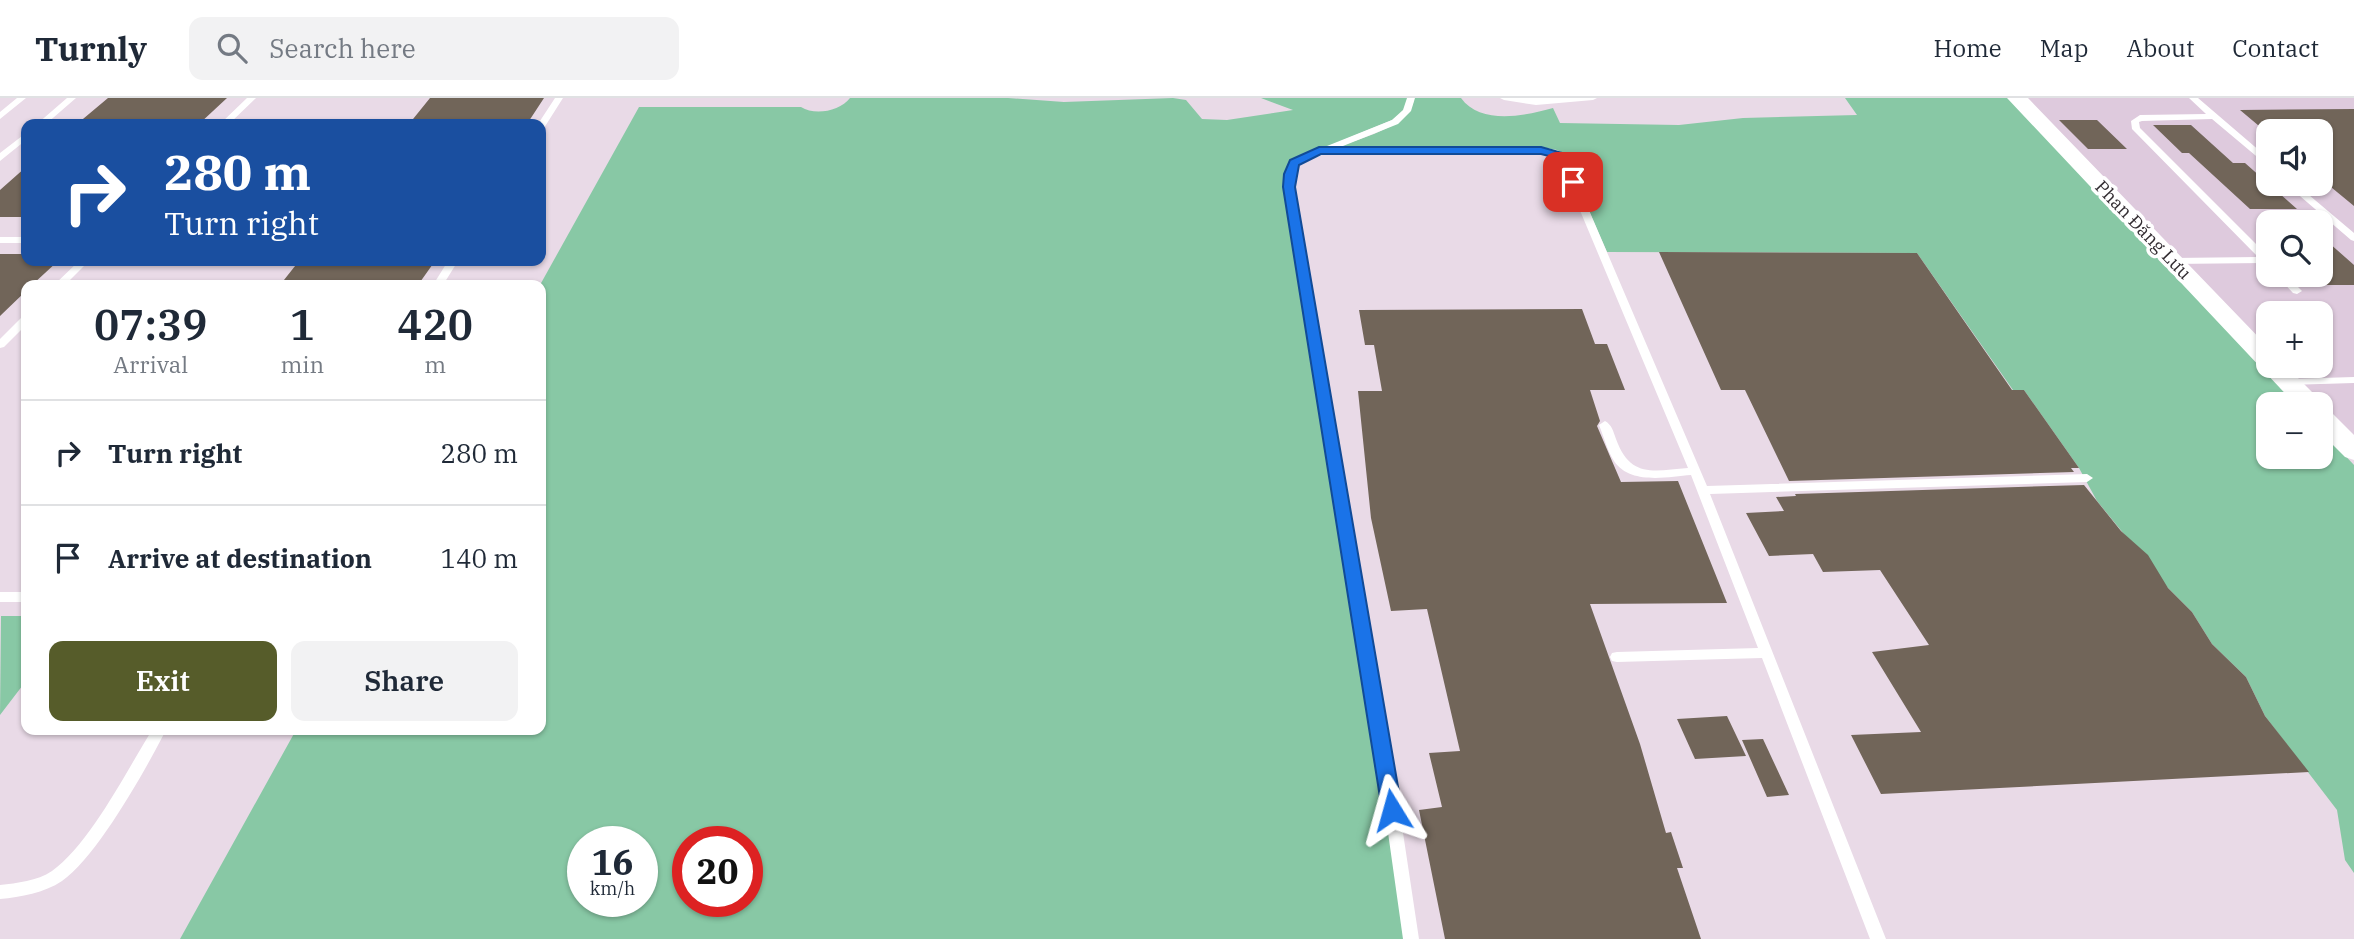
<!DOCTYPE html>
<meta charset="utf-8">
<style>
body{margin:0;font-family:"IBM Plex Serif",serif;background:#f2f2f3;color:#1f2937;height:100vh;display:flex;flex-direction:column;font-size:26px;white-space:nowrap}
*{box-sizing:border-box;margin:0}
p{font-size:23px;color:#747a83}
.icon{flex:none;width:38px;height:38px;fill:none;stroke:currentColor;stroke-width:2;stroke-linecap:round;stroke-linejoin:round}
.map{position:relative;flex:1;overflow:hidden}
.panel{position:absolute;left:21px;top:182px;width:525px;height:455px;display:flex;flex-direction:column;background:#fff;border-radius:14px;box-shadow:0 2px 5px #0004}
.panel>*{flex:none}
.banner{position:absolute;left:21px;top:21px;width:525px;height:147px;border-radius:14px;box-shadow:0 2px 5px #0004;background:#1a4fa0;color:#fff;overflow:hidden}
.buttons{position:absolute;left:2256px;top:21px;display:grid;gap:14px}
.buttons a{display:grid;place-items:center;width:77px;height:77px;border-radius:14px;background:#fff;box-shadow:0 2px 5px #0004;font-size:35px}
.speed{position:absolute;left:567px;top:728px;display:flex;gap:14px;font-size:35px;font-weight:700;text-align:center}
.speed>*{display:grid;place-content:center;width:91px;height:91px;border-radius:50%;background:#fff;box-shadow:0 2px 5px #0004;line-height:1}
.speed small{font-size:18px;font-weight:400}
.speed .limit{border:10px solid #d22;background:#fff;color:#111}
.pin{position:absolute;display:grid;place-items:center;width:60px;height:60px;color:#fff;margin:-30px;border-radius:14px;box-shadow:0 4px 10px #0006}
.me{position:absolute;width:77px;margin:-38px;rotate:352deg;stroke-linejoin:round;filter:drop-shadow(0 0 5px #0008)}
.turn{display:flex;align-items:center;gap:24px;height:147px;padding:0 28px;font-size:32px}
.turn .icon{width:91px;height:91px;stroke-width:2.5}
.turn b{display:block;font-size:49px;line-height:60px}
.eta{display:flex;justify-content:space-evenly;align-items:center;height:119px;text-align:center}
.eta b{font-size:42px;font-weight:600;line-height:49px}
.primary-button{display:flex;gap:14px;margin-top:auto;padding:14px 28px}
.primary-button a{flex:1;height:80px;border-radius:14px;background:#565c2a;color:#fff;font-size:28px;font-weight:600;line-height:80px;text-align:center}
.primary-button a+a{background:#f2f2f3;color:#1f2937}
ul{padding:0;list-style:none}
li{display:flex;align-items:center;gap:21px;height:105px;padding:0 28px;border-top:2px solid #e0e1e3}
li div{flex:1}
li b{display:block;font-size:26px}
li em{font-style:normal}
header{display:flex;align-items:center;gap:42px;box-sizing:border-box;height:98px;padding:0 35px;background:#fff;border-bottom:2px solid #e0e1e3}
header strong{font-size:33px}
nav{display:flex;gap:38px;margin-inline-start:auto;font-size:24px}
.search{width:490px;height:63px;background:#f2f2f3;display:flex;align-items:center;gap:18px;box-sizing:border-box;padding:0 24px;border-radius:14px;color:#747a83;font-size:26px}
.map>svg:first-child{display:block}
.built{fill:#decadd;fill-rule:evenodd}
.green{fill:#88c8a5;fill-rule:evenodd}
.building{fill:#716559}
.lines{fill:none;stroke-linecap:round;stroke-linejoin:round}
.service{fill:#fff;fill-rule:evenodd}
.tertiary{fill:#fff;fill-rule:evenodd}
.route{fill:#1a73e8;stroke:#114b97;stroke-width:2}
.labels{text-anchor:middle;stroke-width:7;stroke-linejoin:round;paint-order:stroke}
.far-street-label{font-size:18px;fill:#332d32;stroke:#fff}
</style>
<header>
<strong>Turnly</strong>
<div class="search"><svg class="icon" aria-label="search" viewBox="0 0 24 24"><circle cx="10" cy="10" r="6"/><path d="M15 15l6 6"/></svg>Search here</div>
<nav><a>Home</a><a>Map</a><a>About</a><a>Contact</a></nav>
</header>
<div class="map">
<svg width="2354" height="841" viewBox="0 0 2354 841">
<rect width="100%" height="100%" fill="#e9dae7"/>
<path class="built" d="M 2026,0 L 2354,0 L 2354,340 L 2284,268 L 2320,268 L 2320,215 L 2268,215 L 2268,251 ZM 2268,33 L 2320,33 L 2320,86 L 2268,86 ZM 2268,124 L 2320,124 L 2320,177 L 2268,177 Z"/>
<path class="green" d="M 850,0 L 1008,0 L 1064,4 L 1173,0 L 1186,2 L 1202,21 L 1227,22 L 1293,12 L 1261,0 L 1408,0 L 1404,13 L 1392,22 L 1290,64 L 1285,86 L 1375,637 L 1404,841 L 180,841 L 296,632 L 541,632 L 540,187 L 639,9 L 801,9 C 815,18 840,13 850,0 ZM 583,744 L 642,744 L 642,803 L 583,803 ZM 688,744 L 747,744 L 747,803 L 688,803 Z
M 1414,0 L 1461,0 C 1480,27 1525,18 1553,10 L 1560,25 L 1679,27 L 1743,20 L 1857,17 L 1845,0 L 2008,0 L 2297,306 L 2268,306 L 2268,359 L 2320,359 L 2321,332 L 2354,367 L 2354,775 L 2345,762 L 2337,712 L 2265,618 L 2246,579 L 2212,546 L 2192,514 L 2168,490 L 2097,403 L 2079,370 L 2024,292 L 2013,292 L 1917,155 L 1607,154 L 1565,58 L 1556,52 L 1331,51 C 1355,42 1412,29 1414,0 Z
M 1,518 L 26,518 L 26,583 L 0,617 Z"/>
<path class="building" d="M 108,0 L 227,0 L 199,26 L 77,26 Z
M 430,0 L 544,0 L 527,26 L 409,26 Z
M 2354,11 L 2354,108 L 2320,80 L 2320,33 L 2265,33 L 2240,12 Z
M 2059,22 L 2097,22 L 2127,51 L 2088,51 Z
M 2153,27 L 2191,27 L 2233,65 L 2245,65 L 2297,111 L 2250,111 L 2189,55 L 2182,55 Z
M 26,69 L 26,119 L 0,119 L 0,92 Z
M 2320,137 L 2354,167 L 2354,187 L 2320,187 Z
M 1659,154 L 1917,155 L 2012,292 L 2024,292 L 2079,370 L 2071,370 L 2074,374 L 1789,383 L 1745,292 L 1721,292 Z
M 0,156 L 26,156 L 26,163 L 58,163 L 32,187 L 26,187 L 26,193 L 0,218 Z
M 299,163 L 435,163 L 418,187 L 280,187 Z
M 1582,211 L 1595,246 L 1607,246 L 1625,292 L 1590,292 L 1600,323 L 1597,328 L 1621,384 L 1678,383 L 1727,505 L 1590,506 L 1640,646 L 1666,735 L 1671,734 L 1683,770 L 1677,770 L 1701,841 L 1445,841 L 1419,712 L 1442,709 L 1429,655 L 1460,653 L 1427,511 L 1391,513 L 1371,420 L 1358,293 L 1382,293 L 1374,247 L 1365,247 L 1359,212 Z
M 2084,387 L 2121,433 L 2148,457 L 2168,490 L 2192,514 L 2212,546 L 2246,579 L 2265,618 L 2309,674 L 1881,696 L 1851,637 L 1921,634 L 1872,554 L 1929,547 L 1880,472 L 1823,474 L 1813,456 L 1769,458 L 1746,415 L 1784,413 L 1776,399 L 1796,398 L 1795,396 Z
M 1727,618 L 1746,658 L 1695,661 L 1677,621 Z
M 1763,641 L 1789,697 L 1767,699 L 1742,642 Z"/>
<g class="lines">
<path class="service" d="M 17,0 L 26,0 L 0,21 L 0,14 Z
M 67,0 L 76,0 L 46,26 L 37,26 Z
M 247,0 L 256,0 L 229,26 L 220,26 Z
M 555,0 L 563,0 L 544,30 L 541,31 L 541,26 L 538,26 Z
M 1407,0 L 1415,0 L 1411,13 L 1398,26 L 1338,50 L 1541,49 L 1557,52 L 1565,56 L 1707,388 L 2087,376 L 2093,380 L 2087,384 L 1710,396 L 1886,841 L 1870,841 L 1762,560 L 1617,564 L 1612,563 L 1610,559 L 1612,555 L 1617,554 L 1758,550 L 1691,377 C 1667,379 1630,387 1614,363 C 1607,352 1604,339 1599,327 L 1605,323 C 1612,327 1613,333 1616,341 C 1630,380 1653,373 1688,370 L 1558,60 L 1541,55 L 1325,56 L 1298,66 L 1294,88 L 1388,635 L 1419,841 L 1403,841 L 1374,635 L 1284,88 L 1291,63 L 1315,53 L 1316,51 L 1322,50 L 1392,22 L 1403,12 Z
M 1500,0 L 1597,0 L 1593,2 L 1536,7 L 1504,2 Z
M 2189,0 L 2198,0 L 2268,60 L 2268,68 L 2212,21 L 2142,23 L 2139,24 L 2140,30 L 2268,158 L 2268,167 L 2263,165 L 2172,166 L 2167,163 L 2172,160 L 2258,159 L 2132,31 L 2131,23 L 2140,17 L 2206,16 Z
M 26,35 L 26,42 L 0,63 L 0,55 Z
M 2286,86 L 2296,86 L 2354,135 L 2354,143 L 2351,142 Z
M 0,139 L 26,139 L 26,145 L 0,145 Z
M 79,163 L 89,163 L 65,187 L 54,187 Z
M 448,163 L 458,163 L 443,187 L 433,187 Z
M 2276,177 L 2286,177 L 2302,193 L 2297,196 L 2293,195 Z
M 26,218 L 26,227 L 4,249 L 0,250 L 0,241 L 22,219 Z
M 2354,279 L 2354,285 L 2288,287 L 2283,284 L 2288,281 Z
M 0,494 L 26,494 L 26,504 L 0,504 Z
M 152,632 L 166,632 C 146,671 97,759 62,783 C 44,795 21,799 0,801 L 0,787 C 17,785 37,783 52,773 C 90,746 127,672 152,632 Z"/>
<path class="tertiary" d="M 2007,0 L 2028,0 L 2268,249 L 2268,268 L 2286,268 L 2318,300 L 2322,306 L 2320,308 L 2295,306 Z
M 2320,310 L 2329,312 L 2354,337 L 2354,362 L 2345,359 L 2320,334 Z"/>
</g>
<path class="route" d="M 1541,49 L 1566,56 L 1579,84 L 1577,86 L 1569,86 L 1557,60 L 1541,56 L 1321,56 L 1299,67 L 1295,89 L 1402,712 L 1399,718 L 1392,720 L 1385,718 L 1382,712 L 1283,89 L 1284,76 L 1290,62 L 1319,49 Z"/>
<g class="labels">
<g class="far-street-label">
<text transform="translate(2143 132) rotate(46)" y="6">Phan Đăng Lưu</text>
</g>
</g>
</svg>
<div class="buttons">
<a><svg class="icon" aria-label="sound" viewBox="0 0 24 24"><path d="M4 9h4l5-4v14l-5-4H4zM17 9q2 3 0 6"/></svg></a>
<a><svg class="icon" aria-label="search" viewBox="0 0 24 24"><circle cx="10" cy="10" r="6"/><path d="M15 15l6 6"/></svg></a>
<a>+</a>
<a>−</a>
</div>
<div class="speed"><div>16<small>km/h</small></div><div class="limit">20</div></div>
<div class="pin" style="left:1573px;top:84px;background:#d93025"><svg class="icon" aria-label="arrive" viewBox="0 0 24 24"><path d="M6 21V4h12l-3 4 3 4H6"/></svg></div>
<svg class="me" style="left:1392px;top:712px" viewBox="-20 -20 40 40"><path d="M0-17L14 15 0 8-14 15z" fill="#1a73e8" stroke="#fff" stroke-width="4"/></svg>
<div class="banner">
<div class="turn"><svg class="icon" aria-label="right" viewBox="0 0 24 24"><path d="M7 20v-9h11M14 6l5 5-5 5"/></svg><div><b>280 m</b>Turn right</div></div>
</div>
<section class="panel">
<div class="eta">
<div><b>07:39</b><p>Arrival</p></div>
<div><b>1</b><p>min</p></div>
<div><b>420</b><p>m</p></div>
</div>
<ul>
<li><svg class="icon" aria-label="right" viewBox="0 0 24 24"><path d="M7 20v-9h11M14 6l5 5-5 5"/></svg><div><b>Turn right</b></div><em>280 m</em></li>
<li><svg class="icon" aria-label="arrive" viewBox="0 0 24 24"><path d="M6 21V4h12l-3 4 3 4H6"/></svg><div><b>Arrive at destination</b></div><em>140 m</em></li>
</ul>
<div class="primary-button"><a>Exit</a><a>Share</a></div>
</section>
</div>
